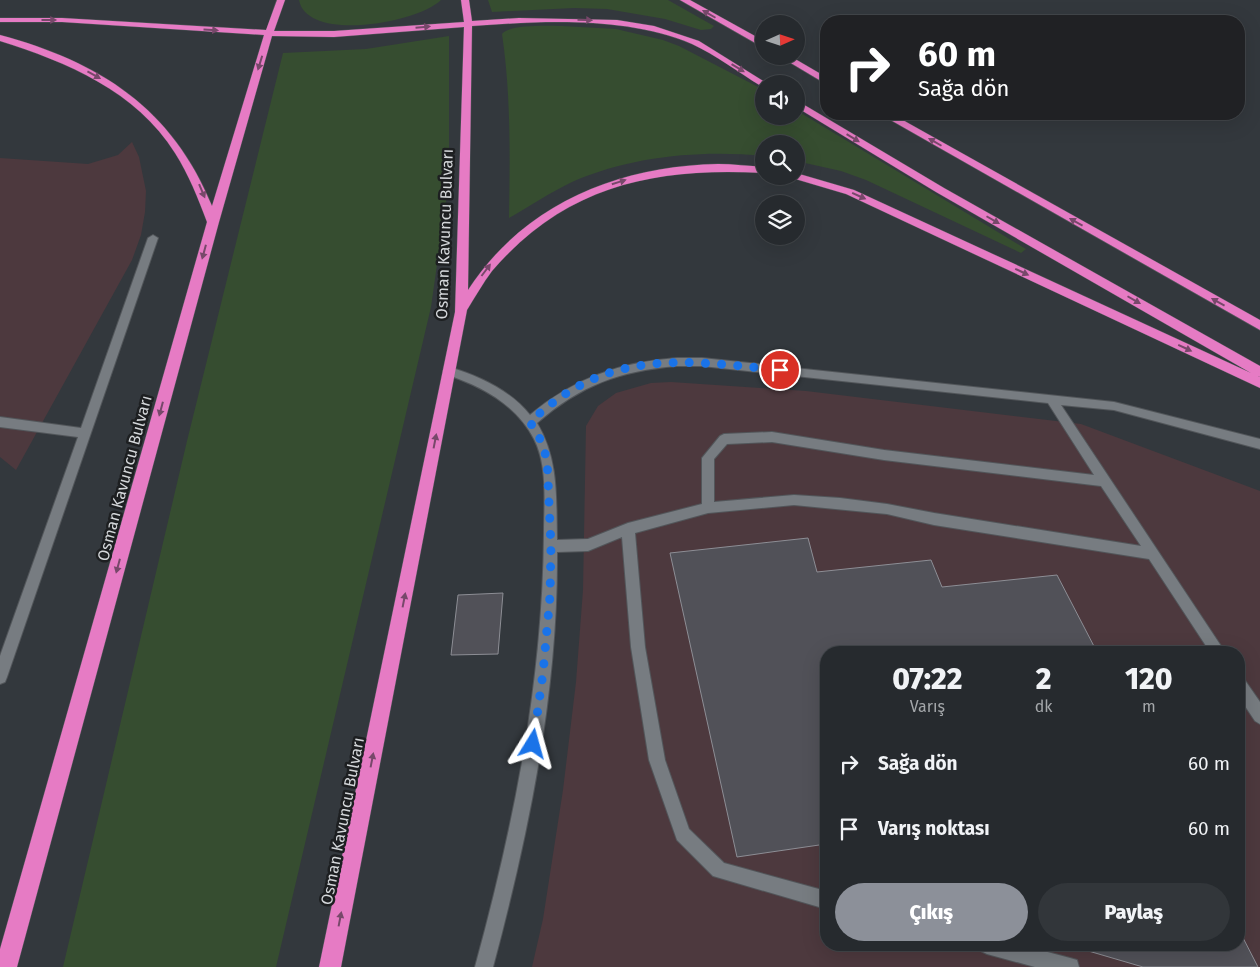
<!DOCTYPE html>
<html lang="tr">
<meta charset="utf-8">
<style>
body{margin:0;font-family:"Fira Sans",sans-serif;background:#32363a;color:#f1f3f6;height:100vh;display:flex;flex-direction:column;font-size:19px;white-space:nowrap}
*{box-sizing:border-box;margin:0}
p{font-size:16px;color:#a4a7aa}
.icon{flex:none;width:28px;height:28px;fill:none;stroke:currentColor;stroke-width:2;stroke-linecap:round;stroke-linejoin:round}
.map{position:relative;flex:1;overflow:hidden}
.panel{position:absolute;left:820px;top:646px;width:425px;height:305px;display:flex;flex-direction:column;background:#262a2e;border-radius:20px;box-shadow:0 5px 20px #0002,0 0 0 1px #42464a}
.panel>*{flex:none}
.guide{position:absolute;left:820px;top:15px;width:425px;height:105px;border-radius:20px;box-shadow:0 5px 20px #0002,0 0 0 1px #42464a;background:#202124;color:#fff;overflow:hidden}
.needle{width:32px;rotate:87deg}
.tools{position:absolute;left:755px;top:15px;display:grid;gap:10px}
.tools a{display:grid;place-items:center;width:50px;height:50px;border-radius:50%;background:#262a2e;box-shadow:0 5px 20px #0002,0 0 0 1px #42464a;font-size:25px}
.pin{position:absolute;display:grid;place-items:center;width:42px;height:42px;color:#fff;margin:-21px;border:2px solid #fff;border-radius:50%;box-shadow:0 1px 5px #0007}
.me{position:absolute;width:55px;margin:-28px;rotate:8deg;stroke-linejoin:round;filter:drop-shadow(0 0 4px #0008)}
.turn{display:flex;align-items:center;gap:18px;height:105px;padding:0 15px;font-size:22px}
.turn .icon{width:65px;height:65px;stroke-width:2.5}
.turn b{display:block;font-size:35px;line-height:42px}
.eta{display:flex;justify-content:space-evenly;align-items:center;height:85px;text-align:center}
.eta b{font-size:30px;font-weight:800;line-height:35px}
.cta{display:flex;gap:10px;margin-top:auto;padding:10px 15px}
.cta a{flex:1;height:58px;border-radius:30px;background:#8c9099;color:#fff;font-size:20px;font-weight:800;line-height:58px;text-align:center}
.cta a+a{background:#32363a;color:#f1f3f6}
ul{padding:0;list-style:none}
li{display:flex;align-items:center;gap:15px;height:65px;padding:0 15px}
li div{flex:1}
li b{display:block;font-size:19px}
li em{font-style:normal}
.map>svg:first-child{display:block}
.industrial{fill:#4d393e;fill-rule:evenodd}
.green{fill:#364d30}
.building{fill:#515158;stroke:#8d8e95}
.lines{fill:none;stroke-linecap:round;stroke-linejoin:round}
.minor-casing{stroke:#52565a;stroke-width:2}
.highway-casing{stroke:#52565a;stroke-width:1}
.minor{fill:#777c81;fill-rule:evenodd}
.highway{fill:#e67bc4;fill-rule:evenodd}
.oneway{fill:#77486a}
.route{stroke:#1a73e8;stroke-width:9;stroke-dasharray:0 16.2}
.labels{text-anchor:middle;stroke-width:5;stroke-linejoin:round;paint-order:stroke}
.street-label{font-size:16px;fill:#d4d7da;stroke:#1d1f21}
</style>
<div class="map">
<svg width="1260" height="967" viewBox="0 0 1260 967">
<rect width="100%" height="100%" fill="#33383d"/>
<path class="industrial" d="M 132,142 L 139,157 L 146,191 L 145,212 L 141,235 L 132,260 L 16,470 L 0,457 L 0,158 L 88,164 L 118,155 Z
M 671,382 L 806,391 L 1081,424 L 1260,491 L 1260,967 L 532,967 L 543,919 L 563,790 L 576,682 L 583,590 L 586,426 L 598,406 L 616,393 L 651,383 ZM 826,652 L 1239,652 L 1239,945 L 826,945 Z"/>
<path class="green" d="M 299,0 L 441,0 C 418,23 307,43 299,0 Z
M 488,0 L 668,0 L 714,26 L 711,29 L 701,30 L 665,19 L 607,9 L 574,8 L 492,12 Z
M 562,26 L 616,29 L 663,40 L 679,46 L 764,90 L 764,116 L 796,116 L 796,110 L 1026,249 L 1021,253 L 866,180 L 841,171 L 796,161 L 796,144 L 764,144 L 764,156 C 700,150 632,156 572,182 C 551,192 530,206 509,218 C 510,157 511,95 502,34 C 510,24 547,26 562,26 Z
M 449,36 L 449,148 L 446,201 L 431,307 L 276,967 L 63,967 L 187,441 L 283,53 L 366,49 Z"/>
<path class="building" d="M 808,538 L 817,572 L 931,560 L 942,587 L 1057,575 L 1097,652 L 826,652 L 826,844 L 737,857 L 670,553 Z
M 503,593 L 498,654 L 451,655 L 458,595 Z
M 1239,930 L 1258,967 L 1143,967 L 1068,945 L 1239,945 Z"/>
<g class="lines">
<defs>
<path id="minor" d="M 153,235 L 158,238 L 7,677 L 5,682 L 0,684 L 0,656 L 78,437 L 0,427 L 0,417 L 81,428 L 148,238 Z
M 677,358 L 702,358 L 1114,402 L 1260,439 L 1260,449 L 1114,410 L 1061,405 L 1225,652 L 1210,652 L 1149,559 L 934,525 L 887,514 L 794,505 L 708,513 L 635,533 L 645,647 L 665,760 L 689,829 L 724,863 L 826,891 L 826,909 L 713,876 L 677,840 L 649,760 L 631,647 L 622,537 L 588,551 L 557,552 C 558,692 529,832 493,967 L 475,967 C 514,825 543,681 544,532 C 544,503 548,466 534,439 C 516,404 481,386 445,374 L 443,371 L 449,367 C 479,376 510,390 530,415 C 574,378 621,362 677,358 ZM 677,366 L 702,366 L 1048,403 L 1094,475 L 884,450 L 772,432 L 724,434 L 720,436 L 702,458 L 702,504 L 628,523 L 588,539 L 557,540 C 556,498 559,460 537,423 C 581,385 619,371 677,366 ZM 772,442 L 884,460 L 1101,486 L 1141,546 L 934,513 L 887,504 L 840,498 L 794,495 L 714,502 L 714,459 L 727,444 Z
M 1239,677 L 1244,679 L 1260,702 L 1260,724 L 1255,721 L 1239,697 Z
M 978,945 L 1021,945 L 1070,958 L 1077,960 L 1079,967 L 1035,967 L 987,954 L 981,951 Z"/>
<path id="highway" d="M 277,0 L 285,0 L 274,31 L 334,31 L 464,22 L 461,0 L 469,0 L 472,21 L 519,18 L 617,20 L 654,26 L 699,41 L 768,84 L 764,84 L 764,87 L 761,86 C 738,72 716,55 692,44 C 626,16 542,21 472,26 L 468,290 C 524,204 618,166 718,164 C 733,164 749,166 764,167 L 764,173 C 655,167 566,185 492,271 C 483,283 475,297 467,310 L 341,967 L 319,967 L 455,312 L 464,27 L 334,37 L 272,36 L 219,222 L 17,967 L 0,967 L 0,949 L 207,222 C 198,198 189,175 175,153 C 136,91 67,62 0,41 L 0,35 C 100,62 172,108 212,206 L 264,35 L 62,22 L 0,22 L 0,18 L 62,18 L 266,30 Z
M 680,0 L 690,0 L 764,41 L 764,48 Z
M 779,56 L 790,56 L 826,77 L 826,84 Z
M 796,100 L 944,188 L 1260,366 L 1260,377 L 1258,376 L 1260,377 L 1260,388 L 846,194 L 792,178 L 791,176 L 796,176 L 796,173 L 854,190 L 1251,373 L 936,192 L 796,107 Z
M 880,114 L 892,114 L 1260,320 L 1260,330 Z"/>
</defs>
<use href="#minor" class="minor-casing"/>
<use href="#highway" class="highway-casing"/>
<use href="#minor" class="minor"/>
<use href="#highway" class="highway"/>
</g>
<defs><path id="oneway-solid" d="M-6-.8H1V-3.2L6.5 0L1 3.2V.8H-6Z" transform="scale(1.25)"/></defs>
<g class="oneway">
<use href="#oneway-solid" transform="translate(709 14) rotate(-150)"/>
<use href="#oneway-solid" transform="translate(49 20)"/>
<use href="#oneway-solid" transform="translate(585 20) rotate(2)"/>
<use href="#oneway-solid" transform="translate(423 27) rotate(-5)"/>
<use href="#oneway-solid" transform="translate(211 30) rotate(4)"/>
<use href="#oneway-solid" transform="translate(260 63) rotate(107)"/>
<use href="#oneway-solid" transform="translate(738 68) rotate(31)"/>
<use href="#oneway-solid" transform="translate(94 75) rotate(29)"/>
<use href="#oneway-solid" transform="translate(853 138) rotate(31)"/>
<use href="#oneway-solid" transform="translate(935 142) rotate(-150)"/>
<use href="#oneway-solid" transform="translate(619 182) rotate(-17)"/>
<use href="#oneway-solid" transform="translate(202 191) rotate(67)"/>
<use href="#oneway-solid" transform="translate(859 196) rotate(24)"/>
<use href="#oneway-solid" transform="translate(993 220) rotate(30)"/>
<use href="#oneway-solid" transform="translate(1076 222) rotate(-151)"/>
<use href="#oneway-solid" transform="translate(204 252) rotate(105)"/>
<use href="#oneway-solid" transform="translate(486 270) rotate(-53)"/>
<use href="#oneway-solid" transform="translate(1022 272) rotate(25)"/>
<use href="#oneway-solid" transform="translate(1134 300) rotate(30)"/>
<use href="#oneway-solid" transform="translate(1218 302) rotate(-151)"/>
<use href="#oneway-solid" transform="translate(1185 348) rotate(25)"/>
<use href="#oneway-solid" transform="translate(161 409) rotate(105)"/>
<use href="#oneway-solid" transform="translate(435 441) rotate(-79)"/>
<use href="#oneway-solid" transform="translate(118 566) rotate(105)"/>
<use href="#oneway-solid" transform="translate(404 600) rotate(-79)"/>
<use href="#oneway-solid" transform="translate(372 760) rotate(-79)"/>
<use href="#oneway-solid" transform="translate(340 919) rotate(-79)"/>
</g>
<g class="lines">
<path class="route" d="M 533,744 L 543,673 L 550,596 L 551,546 L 547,459 L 540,439 L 530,422 C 608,348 682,360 780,370"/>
</g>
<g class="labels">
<g class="street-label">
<text transform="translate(444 234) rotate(-88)" y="6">Osman Kavuncu Bulvarı</text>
<text transform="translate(124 478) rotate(-75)" y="6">Osman Kavuncu Bulvarı</text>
<text transform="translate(342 821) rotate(-79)" y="6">Osman Kavuncu Bulvarı</text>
</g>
</g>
</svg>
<div class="tools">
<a><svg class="needle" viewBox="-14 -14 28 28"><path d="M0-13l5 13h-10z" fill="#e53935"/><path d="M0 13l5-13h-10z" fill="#a4a7aa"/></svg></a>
<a><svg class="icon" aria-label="sound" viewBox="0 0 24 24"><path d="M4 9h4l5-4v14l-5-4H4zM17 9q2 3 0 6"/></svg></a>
<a><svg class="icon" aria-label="search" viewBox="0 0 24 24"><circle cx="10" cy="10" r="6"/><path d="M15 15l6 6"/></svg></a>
<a><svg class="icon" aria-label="layers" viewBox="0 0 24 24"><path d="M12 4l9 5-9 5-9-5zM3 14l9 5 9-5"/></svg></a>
</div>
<div class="pin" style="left:780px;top:370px;background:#d93025"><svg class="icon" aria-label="arrive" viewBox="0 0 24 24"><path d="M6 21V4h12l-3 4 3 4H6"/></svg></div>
<svg class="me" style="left:533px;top:744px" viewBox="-20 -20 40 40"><path d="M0-17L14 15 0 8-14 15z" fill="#1a73e8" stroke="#fff" stroke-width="4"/></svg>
<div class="guide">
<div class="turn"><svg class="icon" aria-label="right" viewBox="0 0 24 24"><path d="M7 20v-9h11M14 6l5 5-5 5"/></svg><div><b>60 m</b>Sağa dön</div></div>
</div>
<section class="panel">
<div class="eta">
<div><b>07:22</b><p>Varış</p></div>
<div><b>2</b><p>dk</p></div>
<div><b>120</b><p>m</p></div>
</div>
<ul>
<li><svg class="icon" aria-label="right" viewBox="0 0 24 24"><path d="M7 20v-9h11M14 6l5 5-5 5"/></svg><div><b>Sağa dön</b></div><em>60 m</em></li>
<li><svg class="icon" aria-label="arrive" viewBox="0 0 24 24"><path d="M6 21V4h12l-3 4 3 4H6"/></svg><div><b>Varış noktası</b></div><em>60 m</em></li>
</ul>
<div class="cta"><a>Çıkış</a><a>Paylaş</a></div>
</section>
</div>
